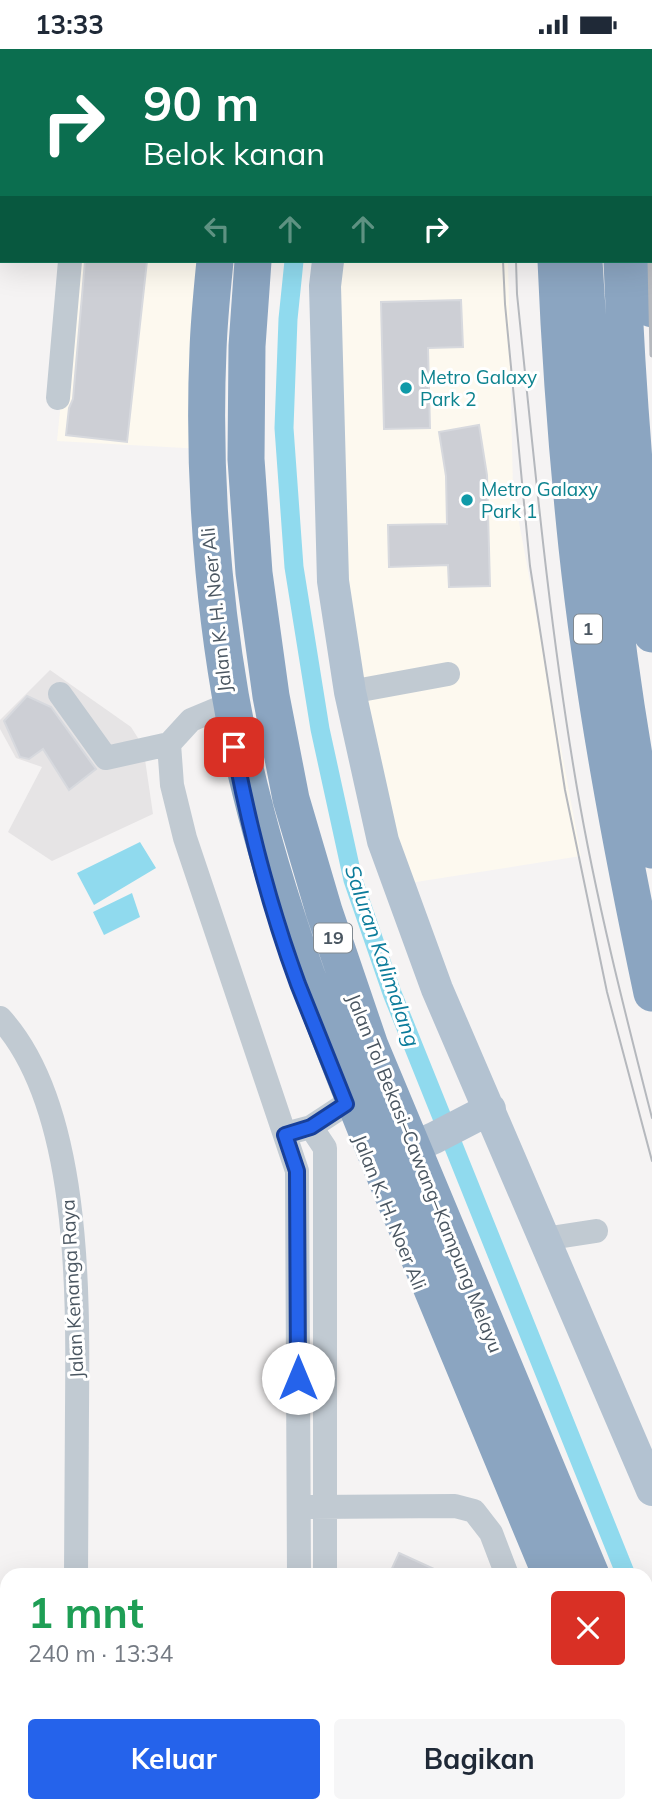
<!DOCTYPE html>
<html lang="id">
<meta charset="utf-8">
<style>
body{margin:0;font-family:Mulish,sans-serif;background:#f6f6f7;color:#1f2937;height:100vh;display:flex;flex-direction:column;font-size:26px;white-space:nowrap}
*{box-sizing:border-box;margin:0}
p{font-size:23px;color:#747a83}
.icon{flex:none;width:38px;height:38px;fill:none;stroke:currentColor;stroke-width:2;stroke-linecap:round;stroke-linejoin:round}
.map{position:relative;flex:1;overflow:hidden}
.drawer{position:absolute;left:0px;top:1519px;width:653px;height:245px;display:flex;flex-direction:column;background:#fff;border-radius:21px 21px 0 0;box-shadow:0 7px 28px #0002}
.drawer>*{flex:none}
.top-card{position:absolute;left:0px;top:0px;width:653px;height:214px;box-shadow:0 7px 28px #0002;background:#0b6e4f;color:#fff;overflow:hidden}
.pin{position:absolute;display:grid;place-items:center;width:60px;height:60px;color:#fff;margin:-30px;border-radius:14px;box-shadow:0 4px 10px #0006}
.me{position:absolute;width:77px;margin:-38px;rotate:0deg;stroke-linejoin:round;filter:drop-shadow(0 0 5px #0008)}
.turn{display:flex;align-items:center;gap:24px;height:147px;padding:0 28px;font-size:32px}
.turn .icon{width:91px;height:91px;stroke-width:2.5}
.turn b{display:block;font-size:49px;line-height:60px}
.lanes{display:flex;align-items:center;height:66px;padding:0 28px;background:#0003;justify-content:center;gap:35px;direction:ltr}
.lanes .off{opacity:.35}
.round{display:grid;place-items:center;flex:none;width:74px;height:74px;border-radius:7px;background:#f6f6f7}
.overview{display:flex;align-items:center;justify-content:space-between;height:119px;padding:0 28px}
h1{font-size:42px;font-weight:700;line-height:52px;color:#1e9e55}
.primary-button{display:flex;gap:14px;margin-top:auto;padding:14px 28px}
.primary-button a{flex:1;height:80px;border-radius:7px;background:#2563eb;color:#fff;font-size:28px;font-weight:700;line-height:80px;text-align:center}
.primary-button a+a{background:#f6f6f7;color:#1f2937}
.status{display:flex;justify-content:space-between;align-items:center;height:49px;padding:0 35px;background:#fff;direction:ltr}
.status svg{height:19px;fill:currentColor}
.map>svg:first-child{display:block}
.commercial{fill:#fdf9ef}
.education{fill:#e6e4e5}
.water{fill:#90daee}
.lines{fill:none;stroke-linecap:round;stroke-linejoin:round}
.canal{stroke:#90daee;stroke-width:19}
.building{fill:#cdcfd5;stroke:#d7d9de;stroke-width:2}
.minor{stroke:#c1cad2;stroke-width:24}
.major{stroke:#b3c2d1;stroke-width:32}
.highway{stroke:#8ba5c1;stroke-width:37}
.tram{stroke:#b5b8bd;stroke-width:2}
.rail{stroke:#b5b8bd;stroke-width:5}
.route-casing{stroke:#184099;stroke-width:18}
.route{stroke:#2563eb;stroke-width:12}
.culture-dot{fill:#0f9aa8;stroke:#fff;stroke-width:2.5}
.labels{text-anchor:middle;stroke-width:6;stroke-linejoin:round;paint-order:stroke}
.shield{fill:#fff;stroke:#808990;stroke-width:2}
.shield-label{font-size:18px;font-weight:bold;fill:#4a5661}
.culture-label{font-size:19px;fill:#0d838f;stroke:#fff;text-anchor:start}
.street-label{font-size:19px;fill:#4a5661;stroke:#fff}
.water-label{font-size:21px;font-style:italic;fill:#0c7c9b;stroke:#fff}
</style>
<div class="status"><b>13:33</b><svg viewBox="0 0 49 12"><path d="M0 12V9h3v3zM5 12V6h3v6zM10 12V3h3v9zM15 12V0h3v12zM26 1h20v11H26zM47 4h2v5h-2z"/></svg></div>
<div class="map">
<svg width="652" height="1764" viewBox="0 0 652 1764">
<rect width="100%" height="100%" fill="#f5f3f3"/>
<path class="commercial" d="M 75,212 L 210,212 L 203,400 L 57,392 Z
M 328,212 L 508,212 L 513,441 L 581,807 L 397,836 L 339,532 Z
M 425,1757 L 632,1757 L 635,1764 L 426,1764 Z"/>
<path class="education" d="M 50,621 L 131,678 L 143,697 L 153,765 L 52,812 L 8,783 L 42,718 L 16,709 L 0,680 L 0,671 Z"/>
<path class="water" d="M 140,793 L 156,819 L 94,856 L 77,824 Z
M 132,844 L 140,868 L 104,886 L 93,863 Z"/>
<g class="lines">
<path class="canal" d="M 314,2 L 314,0
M 294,212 L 288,270 L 284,379 L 294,518 L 320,680 L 353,831 L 392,944 L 626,1526
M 646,1574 L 652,1589"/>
</g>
<path class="building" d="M 85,212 L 147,212 L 127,393 L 66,386 L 69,359 L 73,350 Z
M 461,251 L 463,298 L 428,299 L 430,379 L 384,380 L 381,253 Z
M 479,376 L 487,426 L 490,537 L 449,538 L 448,516 L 389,518 L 388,476 L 447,475 L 446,427 L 439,383 Z
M 27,647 L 51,658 L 96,720 L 69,741 L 43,700 L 29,710 L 20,708 L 4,672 Z
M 399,1504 L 447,1526 L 389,1526 Z"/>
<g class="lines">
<path class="minor" d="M 88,2 L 89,0
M 379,2 L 379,0
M 0,26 L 2,26
M 58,349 L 70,212
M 350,643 L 448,625
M 60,645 L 106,709 L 169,695
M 227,656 L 191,671 L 169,695 L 172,736 L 185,789 L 297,1122 L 299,1526
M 0,969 C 81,1057 78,1247 77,1360 C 77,1415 76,1471 76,1526
M 311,1078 L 325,1099 L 325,1526
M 296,1082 L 311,1078 L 346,1055
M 544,1190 L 596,1182
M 310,1458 L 455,1457 L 474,1462 L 491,1484 L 507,1526
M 0,1678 L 7,1682
M 73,1764 L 73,1757
M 298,1764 L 298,1757
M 323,1764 L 323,1757"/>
<path class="major" d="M 349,2 L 349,0
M 328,212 L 325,237 L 333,532 L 350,643 L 383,792 L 437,940 L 652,1441
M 390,1108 L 434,1089 L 490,1060"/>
<path class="highway" d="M 645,0 L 645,2
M 234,2 L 234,0
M 270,2 L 270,0
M 552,2 L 552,0
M 581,2 L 581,0
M 618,2 L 618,0
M 215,212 C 212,242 209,271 208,301 C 202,442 216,604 250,740 C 286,886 342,1024 400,1163 C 450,1284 501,1405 551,1526
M 253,212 L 247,297 L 246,410 L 254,524 L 271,647 L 291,750 L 324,862 L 370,997 L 591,1526
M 556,212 C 560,307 567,403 577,498 C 593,648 621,797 652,944
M 584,212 C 596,409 611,608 652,801
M 622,212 C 627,336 636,461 652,585
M 650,212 L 652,260
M 646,1659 L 652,1674
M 644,1757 L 646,1764"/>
<path class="tram" d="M 500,2 L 500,0
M 513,2 L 513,0
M 503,212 L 505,255 L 530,517 L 565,741 L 607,943 L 652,1112
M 516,212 L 517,245 C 534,410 549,575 577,739 C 596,850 624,960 652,1069"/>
<path class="rail" d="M 647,2 L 648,0
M 650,212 L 652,306"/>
</g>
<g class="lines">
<defs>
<path id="route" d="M 234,698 C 249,778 270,859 298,935 C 314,975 330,1015 346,1055 L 311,1078 L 285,1086 L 297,1122 L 298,1329"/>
</defs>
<use href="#route" class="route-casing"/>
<use href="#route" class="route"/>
</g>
<g class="culture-dot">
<circle cx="406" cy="339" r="7"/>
<circle cx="467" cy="451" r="7"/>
</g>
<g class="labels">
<g class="shield">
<rect x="574" y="565.5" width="28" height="29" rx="5"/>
<rect x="314" y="874.5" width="38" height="29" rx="5"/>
</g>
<g class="shield-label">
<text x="588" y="586">1</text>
<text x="333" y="895">19</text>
</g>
<g class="culture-label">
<text x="420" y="335">Metro Galaxy<tspan x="420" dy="22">Park 2</tspan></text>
<text x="481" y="447">Metro Galaxy<tspan x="481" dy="22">Park 1</tspan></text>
</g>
<g class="street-label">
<text transform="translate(216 561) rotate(-96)" y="7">Jalan K. H. Noer Ali</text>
<text transform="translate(425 1124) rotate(68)" y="7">Jalan Tol Bekasi–Cawang–Kampung Melayu</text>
<text transform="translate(390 1163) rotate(68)" y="7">Jalan K. H. Noer Ali</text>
<text transform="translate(72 1240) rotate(-93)" y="7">Jalan Kenanga Raya</text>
</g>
<g class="water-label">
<text transform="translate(382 907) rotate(71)" y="7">Saluran Kalimalang</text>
</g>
</g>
</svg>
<div class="pin" style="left:234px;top:698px;background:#d93025"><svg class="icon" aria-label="arrive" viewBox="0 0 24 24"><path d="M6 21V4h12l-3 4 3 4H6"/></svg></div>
<svg class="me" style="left:298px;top:1329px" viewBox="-20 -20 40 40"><circle r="19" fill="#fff"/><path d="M0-13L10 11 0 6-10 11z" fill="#2563eb"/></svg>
<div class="top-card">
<div class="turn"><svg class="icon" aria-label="right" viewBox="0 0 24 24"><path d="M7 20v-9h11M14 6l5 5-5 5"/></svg><div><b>90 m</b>Belok kanan</div></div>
<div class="lanes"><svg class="icon off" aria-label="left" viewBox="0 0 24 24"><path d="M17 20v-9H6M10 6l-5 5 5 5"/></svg><svg class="icon off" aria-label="ahead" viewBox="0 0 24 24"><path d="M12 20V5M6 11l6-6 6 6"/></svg><svg class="icon off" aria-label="ahead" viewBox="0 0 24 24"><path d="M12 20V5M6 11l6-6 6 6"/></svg><svg class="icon" aria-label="right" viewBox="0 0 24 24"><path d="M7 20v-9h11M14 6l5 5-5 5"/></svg></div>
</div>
<section class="drawer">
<div class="overview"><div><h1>1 mnt</h1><p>240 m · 13:34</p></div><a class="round" style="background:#d93025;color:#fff"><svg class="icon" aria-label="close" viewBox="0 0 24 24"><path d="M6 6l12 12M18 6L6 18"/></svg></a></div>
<div class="primary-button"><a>Keluar</a><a>Bagikan</a></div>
</section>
</div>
